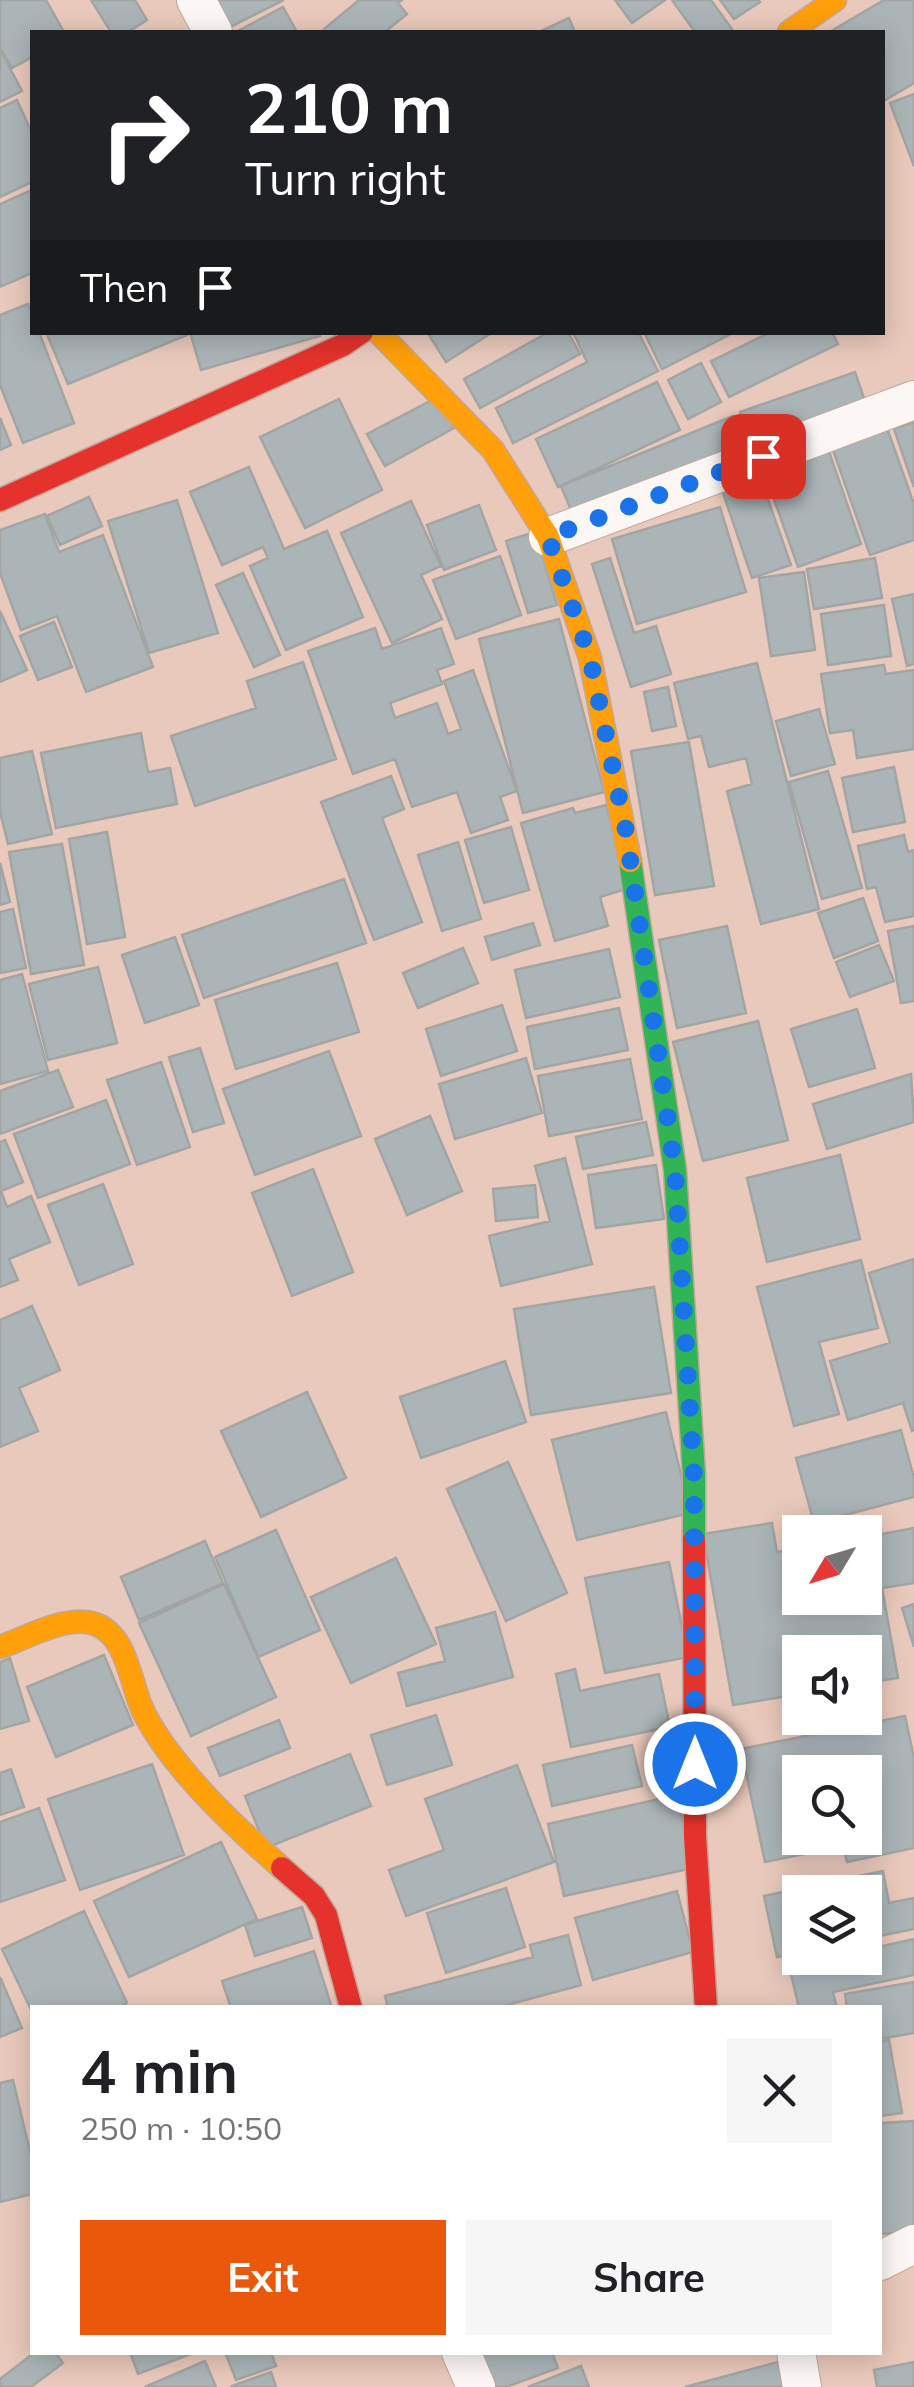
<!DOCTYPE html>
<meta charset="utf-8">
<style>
body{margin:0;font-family:Mulish,sans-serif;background:#f6f6f6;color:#202124;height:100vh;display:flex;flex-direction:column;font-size:38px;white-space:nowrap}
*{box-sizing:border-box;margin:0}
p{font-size:32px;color:#757577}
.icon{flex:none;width:55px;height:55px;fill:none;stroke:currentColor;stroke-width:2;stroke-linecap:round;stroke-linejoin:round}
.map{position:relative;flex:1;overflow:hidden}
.drawer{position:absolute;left:30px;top:2005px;width:852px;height:350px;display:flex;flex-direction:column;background:#fff;border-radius:0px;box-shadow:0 5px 25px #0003}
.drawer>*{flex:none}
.hud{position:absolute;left:30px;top:30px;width:855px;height:305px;border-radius:0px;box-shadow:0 5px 25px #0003;background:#202124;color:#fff;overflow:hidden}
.needle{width:65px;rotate:232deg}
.controls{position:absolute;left:782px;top:1515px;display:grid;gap:20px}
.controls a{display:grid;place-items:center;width:100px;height:100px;border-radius:0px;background:#fff;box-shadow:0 5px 25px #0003;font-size:50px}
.pin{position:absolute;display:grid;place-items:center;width:85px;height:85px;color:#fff;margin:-42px;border-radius:20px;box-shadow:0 5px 15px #0006}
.me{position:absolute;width:110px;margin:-55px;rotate:0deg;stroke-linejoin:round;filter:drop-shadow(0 0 8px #0008)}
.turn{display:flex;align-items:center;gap:35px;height:210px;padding:0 50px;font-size:45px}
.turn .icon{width:130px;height:130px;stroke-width:2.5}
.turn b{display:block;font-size:70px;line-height:85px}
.then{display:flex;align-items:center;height:95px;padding:0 50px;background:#0003;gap:20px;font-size:38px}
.round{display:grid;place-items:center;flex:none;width:105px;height:105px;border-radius:0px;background:#f6f6f6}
.summary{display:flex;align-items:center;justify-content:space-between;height:170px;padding:0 50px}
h1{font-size:60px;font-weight:700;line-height:75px}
.action{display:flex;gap:20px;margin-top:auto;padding:20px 50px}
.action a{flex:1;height:115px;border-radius:0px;background:#ea580c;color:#fff;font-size:40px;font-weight:700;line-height:115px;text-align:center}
.action a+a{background:#f6f6f6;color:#202124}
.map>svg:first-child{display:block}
.building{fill:#abb5b7;stroke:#a3a5a4;stroke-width:2.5;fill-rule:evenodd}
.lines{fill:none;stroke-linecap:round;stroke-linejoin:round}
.street-casing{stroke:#c2a79a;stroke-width:40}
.fast-casing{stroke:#c2a79a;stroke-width:25}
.slow-casing{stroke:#c2a79a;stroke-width:25}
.jam-casing{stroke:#c2a79a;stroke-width:25}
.street{stroke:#fcf7f5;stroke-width:38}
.fast{stroke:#30b455;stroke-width:22}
.slow{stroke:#ff9f0a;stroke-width:22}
.jam{stroke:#e5322d;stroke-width:22}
.route{stroke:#1a73e8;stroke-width:18;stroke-dasharray:0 32.4}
</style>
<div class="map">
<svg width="914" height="2387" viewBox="0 0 914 2387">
<rect width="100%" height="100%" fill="#e9c9bb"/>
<path class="building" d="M 0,0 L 46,0 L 64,32 L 32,32 L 32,57 L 12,68 L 0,48 Z
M 91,0 L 135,0 L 147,20 L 128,32 L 111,32 Z
M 214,0 L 284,0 L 228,28 Z
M 359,0 L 402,0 L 398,3 L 407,14 L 385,32 L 327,32 L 324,29 Z
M 615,0 L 665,0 L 632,23 Z
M 672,0 L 711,0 L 734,32 L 695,32 Z
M 720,0 L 758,0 L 760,2 L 734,19 Z
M 884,0 L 914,0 L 914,83 L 882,102 L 882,32 L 835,32 L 833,30 Z
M 283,7 L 297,32 L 236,32 Z
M 569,18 L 575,32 L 539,32 Z
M 0,49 L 22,91 L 0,102 Z
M 914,94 L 914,166 L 890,103 Z
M 17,100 L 32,133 L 32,182 L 0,197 L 0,108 Z
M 32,190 L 32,273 L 0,287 L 0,204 Z
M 28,304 L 32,315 L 32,332 L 39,332 L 74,423 L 23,443 L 0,385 L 0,315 Z
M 46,332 L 186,332 L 187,335 L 68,384 Z
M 190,332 L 319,332 L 320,336 L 201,370 Z
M 427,332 L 493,332 L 446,362 Z
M 549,332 L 568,332 L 580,354 L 480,408 L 464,379 Z
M 573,332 L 638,332 L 658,371 L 513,443 L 496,408 L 587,362 Z
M 644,332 L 735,332 L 662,369 Z
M 771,332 L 832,332 L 838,344 L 729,397 L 711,361 Z
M 701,363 L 721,402 L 688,419 L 668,380 Z
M 855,372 L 867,407 L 753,448 L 740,412 Z
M 657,382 L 680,430 L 558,487 L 536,439 Z
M 438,397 L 454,428 L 385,466 L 367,434 Z
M 339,399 L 382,490 L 305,528 L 260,437 Z
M 733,416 L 746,448 L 574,517 L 561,486 Z
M 0,418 L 11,445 L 0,450 Z
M 914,422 L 914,487 L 894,429 Z
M 887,428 L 914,504 L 914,540 L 870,555 L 832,447 Z
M 828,449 L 861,544 L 798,567 L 764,471 Z
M 249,467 L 284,549 L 327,531 L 363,617 L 286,650 L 250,566 L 268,558 L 263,547 L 222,565 L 190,492 Z
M 759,474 L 791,565 L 752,578 L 721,487 Z
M 89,497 L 102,526 L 60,545 L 47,516 Z
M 177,500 L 218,633 L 149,653 L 108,521 Z
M 411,501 L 441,566 L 421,575 L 442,619 L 392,643 L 341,533 Z
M 479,505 L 496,550 L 444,570 L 427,525 Z
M 720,507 L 746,592 L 637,624 L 612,539 Z
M 45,514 L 59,552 L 103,535 L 153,667 L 86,692 L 57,616 L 21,630 L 0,573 L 0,530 Z
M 535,532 L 557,605 L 528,613 L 506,541 Z
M 500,556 L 521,615 L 456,639 L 433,580 Z
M 610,558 L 634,633 L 656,626 L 671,674 L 631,687 L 592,564 Z
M 875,558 L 882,598 L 814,609 L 807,569 Z
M 804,572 L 815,650 L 771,656 L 759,578 Z
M 243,573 L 280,655 L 254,667 L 216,585 Z
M 914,594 L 914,664 L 907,666 L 892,599 Z
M 884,605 L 891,656 L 828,665 L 821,614 Z
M 0,611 L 27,670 L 0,682 Z
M 559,619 L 604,792 L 523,813 L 479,639 Z
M 54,622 L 72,667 L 38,680 L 20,636 Z
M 375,628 L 382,649 L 441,628 L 454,664 L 437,670 L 442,684 L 390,703 L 395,718 L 437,703 L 448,734 L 461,729 L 444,681 L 473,670 L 517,791 L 500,797 L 508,820 L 471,833 L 457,792 L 412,807 L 395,759 L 353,774 L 308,651 Z
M 303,662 L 336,759 L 195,806 L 171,736 L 256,708 L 247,681 Z
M 757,663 L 819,909 L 761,924 L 727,791 L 752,784 L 746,758 L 709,767 L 701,736 L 688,739 L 674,683 Z
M 884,665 L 886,674 L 914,670 L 914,749 L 857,758 L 853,730 L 830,733 L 821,674 Z
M 668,687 L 676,726 L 652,731 L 644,692 Z
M 819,709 L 835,764 L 791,776 L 776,721 Z
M 141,733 L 148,772 L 170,768 L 177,804 L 56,828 L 41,753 Z
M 689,742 L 714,886 L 655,895 L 631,751 Z
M 32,751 L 52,834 L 8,844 L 0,812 L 0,758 Z
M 894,767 L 905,822 L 853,832 L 842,778 Z
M 828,771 L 862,888 L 822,899 L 789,782 Z
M 391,776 L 404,809 L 382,818 L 422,922 L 374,940 L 321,802 Z
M 606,805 L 629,888 L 600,897 L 608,926 L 555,941 L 521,823 L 573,808 L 575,813 Z
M 511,827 L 529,890 L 484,903 L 465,840 Z
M 107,832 L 125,937 L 87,944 L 69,839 Z
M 904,835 L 908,852 L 914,850 L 914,916 L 885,922 L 876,887 L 867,889 L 858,846 Z
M 458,842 L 481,919 L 442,931 L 418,855 Z
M 62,844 L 84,965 L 31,974 L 9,852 Z
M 0,863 L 10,902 L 0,905 Z
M 344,879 L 366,943 L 204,998 L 182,935 Z
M 863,898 L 878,941 L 834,958 L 818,913 Z
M 13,909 L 26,968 L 0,973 L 0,912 Z
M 533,923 L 540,945 L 492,960 L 485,937 Z
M 727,926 L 746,1013 L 677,1028 L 659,940 Z
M 914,926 L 914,1001 L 901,1003 L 888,931 Z
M 175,937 L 199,1005 L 145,1023 L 122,955 Z
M 879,945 L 894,981 L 850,997 L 836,962 Z
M 463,948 L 478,983 L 418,1008 L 403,973 Z
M 609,949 L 620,997 L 526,1018 L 515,970 Z
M 337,963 L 359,1032 L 236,1069 L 215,1000 Z
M 98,967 L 117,1043 L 48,1060 L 29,984 Z
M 22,974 L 48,1071 L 0,1084 L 0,980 Z
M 502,1005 L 517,1051 L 441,1076 L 426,1029 Z
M 619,1008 L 628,1050 L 535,1069 L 527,1027 Z
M 857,1009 L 875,1068 L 809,1087 L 791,1029 Z
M 758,1021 L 788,1140 L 703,1161 L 673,1042 Z
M 200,1048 L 224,1123 L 193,1132 L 169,1057 Z
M 329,1051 L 361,1136 L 255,1175 L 223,1089 Z
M 526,1058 L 542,1113 L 455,1139 L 439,1084 Z
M 630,1059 L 642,1119 L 549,1136 L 538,1076 Z
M 161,1062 L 190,1147 L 137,1165 L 107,1080 Z
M 58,1070 L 73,1107 L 0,1134 L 0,1091 Z
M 911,1074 L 914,1122 L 827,1149 L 813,1104 Z
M 106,1100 L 130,1164 L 38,1198 L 14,1134 Z
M 430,1116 L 462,1191 L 407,1215 L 375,1139 Z
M 646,1122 L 653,1155 L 583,1169 L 576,1137 Z
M 5,1140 L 23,1182 L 1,1191 L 7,1207 L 31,1196 L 50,1242 L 9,1259 L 18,1280 L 0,1287 L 0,1142 Z
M 840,1155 L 860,1239 L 767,1262 L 747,1178 Z
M 565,1158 L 592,1264 L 501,1286 L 489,1236 L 550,1221 L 535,1166 Z
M 656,1165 L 664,1219 L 596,1228 L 588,1175 Z
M 313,1169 L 353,1272 L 292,1296 L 252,1193 Z
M 103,1184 L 133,1264 L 79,1285 L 48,1205 Z
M 535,1185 L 538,1217 L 496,1221 L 493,1189 Z
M 914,1259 L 914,1430 L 912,1431 L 903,1403 L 848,1420 L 830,1361 L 890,1343 L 869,1273 Z
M 861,1260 L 878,1328 L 819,1342 L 839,1414 L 794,1426 L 757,1287 Z
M 654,1287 L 671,1393 L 531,1415 L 514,1309 Z
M 32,1306 L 60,1370 L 19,1388 L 38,1431 L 0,1447 L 0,1320 Z
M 505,1361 L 526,1422 L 421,1458 L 400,1397 Z
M 307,1392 L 346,1478 L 261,1517 L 221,1431 Z
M 666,1412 L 690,1513 L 577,1540 L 552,1440 Z
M 901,1430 L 914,1478 L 914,1497 L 814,1523 L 796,1458 Z
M 508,1462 L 567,1593 L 506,1621 L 447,1489 Z
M 772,1523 L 777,1552 L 800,1548 L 800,1598 L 865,1598 L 865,1537 L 914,1528 L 914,1583 L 882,1588 L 898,1678 L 865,1683 L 865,1652 L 800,1652 L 800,1694 L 733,1705 L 703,1534 Z
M 276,1530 L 320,1630 L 258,1657 L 215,1557 Z
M 205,1541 L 223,1583 L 139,1620 L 121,1577 Z
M 396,1558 L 436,1644 L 351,1683 L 311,1597 Z
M 669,1562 L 688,1657 L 605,1673 L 585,1578 Z
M 224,1584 L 276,1697 L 191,1736 L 139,1623 Z
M 914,1604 L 914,1647 L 902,1608 Z
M 495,1612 L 513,1677 L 407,1706 L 398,1673 L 445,1661 L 436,1628 Z
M 104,1655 L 133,1725 L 56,1757 L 27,1687 Z
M 10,1658 L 29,1721 L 0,1729 L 0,1662 Z
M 575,1669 L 580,1691 L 659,1674 L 670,1727 L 571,1747 L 556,1674 Z
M 436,1715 L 452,1765 L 387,1785 L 371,1735 Z
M 905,1716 L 914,1758 L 914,1848 L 847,1862 L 843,1846 L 765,1862 L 741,1749 ZM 800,1772 L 865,1772 L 865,1838 L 800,1838 Z
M 279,1720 L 290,1748 L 220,1776 L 208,1748 Z
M 632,1745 L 642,1786 L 552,1806 L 543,1765 Z
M 350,1754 L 371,1806 L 266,1848 L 245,1796 Z
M 152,1764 L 184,1855 L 80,1890 L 48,1799 Z
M 517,1765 L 554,1862 L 406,1916 L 389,1870 L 444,1850 L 425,1799 Z
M 11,1769 L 24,1807 L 0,1815 L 0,1773 Z
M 677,1795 L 693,1868 L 564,1896 L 548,1824 Z
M 39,1808 L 65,1880 L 0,1902 L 0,1822 Z
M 221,1842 L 257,1919 L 129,1977 L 94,1901 Z
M 883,1871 L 889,1903 L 914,1898 L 914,1929 L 865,1939 L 865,1892 L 800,1892 L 800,1953 L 777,1957 L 764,1896 Z
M 506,1888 L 525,1947 L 446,1973 L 427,1913 Z
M 677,1891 L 693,1952 L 593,1980 L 575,1918 Z
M 302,1907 L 312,1938 L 255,1956 L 245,1925 Z
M 84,1911 L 127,2003 L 118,2008 L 32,2008 L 32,2012 L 2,1949 Z
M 568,1935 L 581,1985 L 496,2008 L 388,2008 L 385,1996 L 533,1957 L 530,1945 Z
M 914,1939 L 914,1975 L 833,1992 L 837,2008 L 799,2008 L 789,1966 L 830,1958 L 865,1958 L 865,1950 Z
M 314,1951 L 332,2008 L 231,2008 L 222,1981 Z
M 0,1977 L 22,2028 L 0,2037 Z
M 914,1982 L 914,2033 L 880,2039 L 880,2008 L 847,2008 L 845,1994 Z
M 889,2040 L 902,2113 L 880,2116 L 880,2042 Z
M 13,2080 L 32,2160 L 32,2194 L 0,2202 L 0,2083 Z
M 914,2121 L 914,2232 L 880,2234 L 880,2123 Z
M 35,2352 L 55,2352 L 63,2363 L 31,2387 L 0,2387 L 0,2379 Z
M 130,2352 L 196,2352 L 138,2374 Z
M 225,2352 L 271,2352 L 276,2366 L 236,2380 Z
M 477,2352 L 552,2352 L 558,2368 L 506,2387 L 490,2387 Z
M 789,2359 L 796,2387 L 685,2387 Z
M 205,2361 L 216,2387 L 145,2387 Z
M 914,2362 L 914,2387 L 877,2387 L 874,2370 Z
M 581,2366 L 589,2387 L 528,2387 Z
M 271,2372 L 276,2387 L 233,2387 L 232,2386 Z"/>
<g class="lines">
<defs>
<path id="street" d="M 196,0 L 213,32
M 548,537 L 914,400
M 880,2261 L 914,2244
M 461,2352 L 476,2387
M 796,2352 L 802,2387"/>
<path id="fast" d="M 630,861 L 675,1170 L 694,1475 L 694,1540"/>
<path id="slow" d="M 789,32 L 835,0
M 378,332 L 493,450 L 548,537 L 590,658 L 630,861
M 0,1647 C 26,1638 67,1614 95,1624 C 129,1636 130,1687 145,1715 C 175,1771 234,1826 282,1868"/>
<path id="jam" d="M 0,500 L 343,345 L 362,332
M 694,1540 L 695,1836 L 706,2008
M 282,1868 L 314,1896 L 326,1915 L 351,2008"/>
</defs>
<use href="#street" class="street-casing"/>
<use href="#fast" class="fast-casing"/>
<use href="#slow" class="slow-casing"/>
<use href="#jam" class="jam-casing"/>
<use href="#street" class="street"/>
<use href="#fast" class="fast"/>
<use href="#slow" class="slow"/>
<use href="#jam" class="jam"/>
</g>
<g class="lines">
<path class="route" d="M 695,1764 L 694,1475 L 675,1170 L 626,831 L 590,658 L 548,537 L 763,456"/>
</g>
</svg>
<div class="controls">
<a><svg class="needle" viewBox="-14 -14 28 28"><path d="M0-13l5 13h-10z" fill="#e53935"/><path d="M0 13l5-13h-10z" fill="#757577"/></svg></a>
<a><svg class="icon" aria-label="sound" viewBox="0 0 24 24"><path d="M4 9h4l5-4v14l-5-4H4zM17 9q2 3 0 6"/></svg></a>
<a><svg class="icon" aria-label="search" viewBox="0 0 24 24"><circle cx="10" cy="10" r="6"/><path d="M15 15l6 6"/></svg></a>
<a><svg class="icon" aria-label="layers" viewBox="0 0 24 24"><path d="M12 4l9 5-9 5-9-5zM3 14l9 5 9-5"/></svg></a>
</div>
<div class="pin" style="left:763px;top:456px;background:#d93025"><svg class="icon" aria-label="arrive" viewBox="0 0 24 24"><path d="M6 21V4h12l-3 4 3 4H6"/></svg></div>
<svg class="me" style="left:695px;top:1764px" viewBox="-20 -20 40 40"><circle r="17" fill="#1a73e8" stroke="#fff" stroke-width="3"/><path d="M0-11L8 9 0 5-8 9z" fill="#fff"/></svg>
<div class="hud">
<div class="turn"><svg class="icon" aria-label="right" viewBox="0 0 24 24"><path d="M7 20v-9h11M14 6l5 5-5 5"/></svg><div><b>210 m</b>Turn right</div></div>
<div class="then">Then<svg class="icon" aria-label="arrive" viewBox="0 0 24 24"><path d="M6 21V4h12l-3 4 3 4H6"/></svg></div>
</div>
<section class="drawer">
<div class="summary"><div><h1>4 min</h1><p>250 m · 10:50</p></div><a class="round"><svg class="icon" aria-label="close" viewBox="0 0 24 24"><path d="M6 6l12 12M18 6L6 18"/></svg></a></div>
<div class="action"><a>Exit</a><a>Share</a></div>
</section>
</div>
